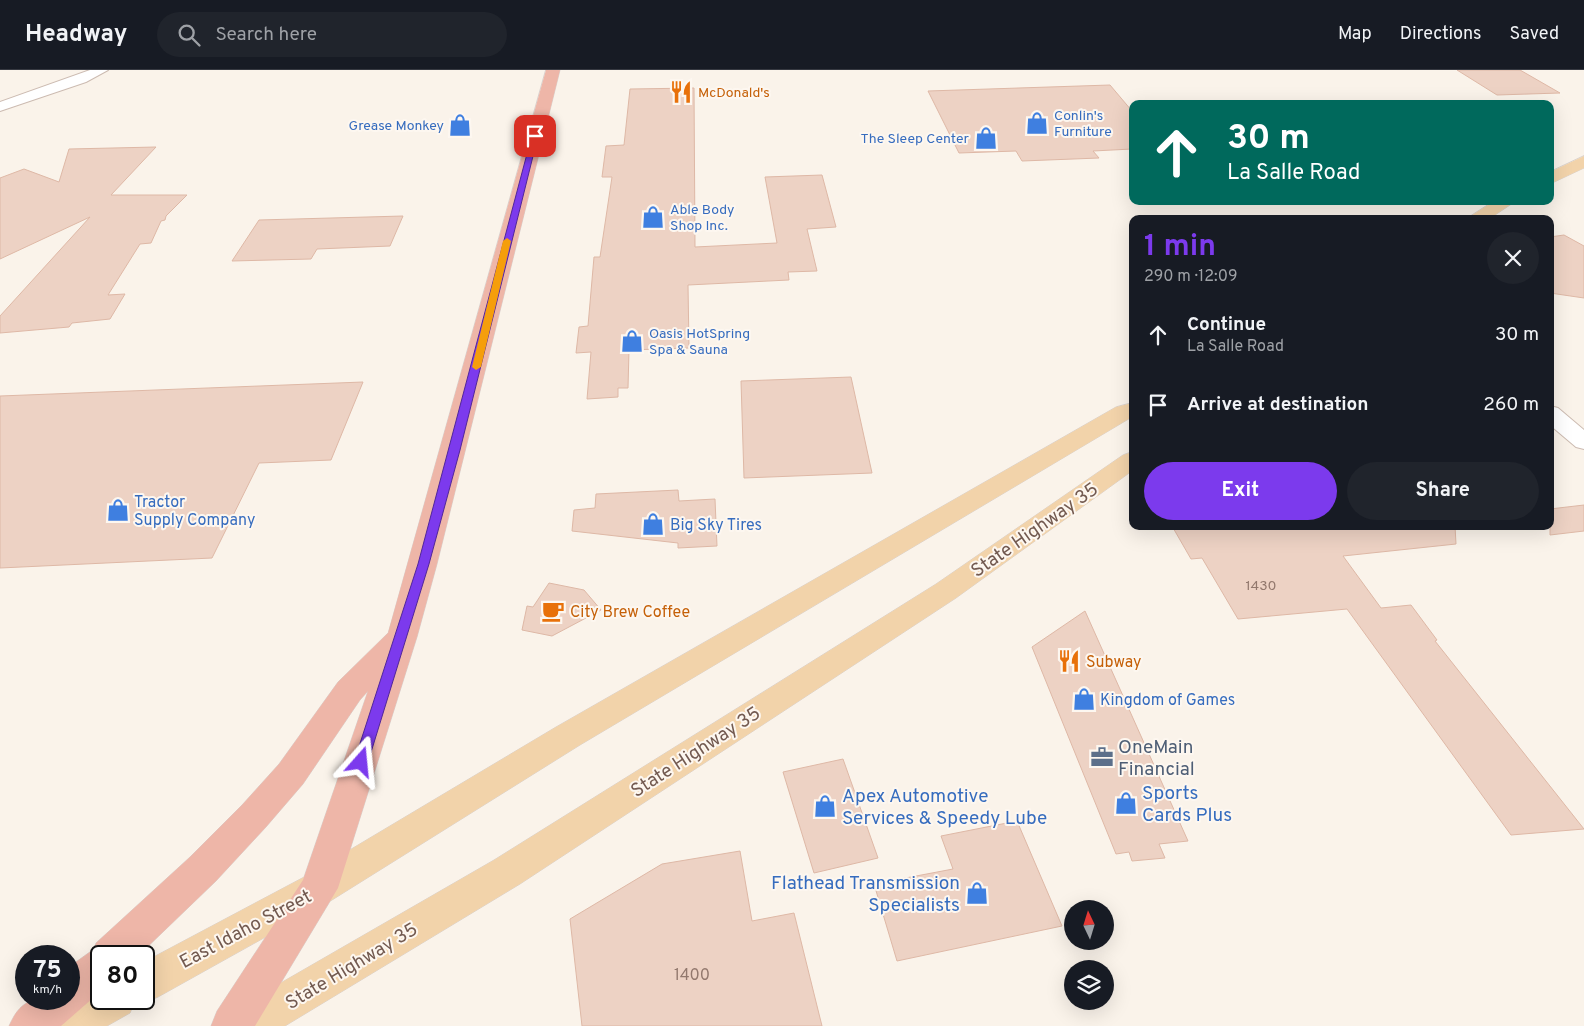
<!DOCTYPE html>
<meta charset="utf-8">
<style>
body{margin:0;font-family:Overpass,sans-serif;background:#20242c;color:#f1f3f6;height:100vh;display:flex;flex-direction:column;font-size:19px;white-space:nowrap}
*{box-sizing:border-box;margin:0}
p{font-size:16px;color:#9ea1a6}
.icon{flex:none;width:28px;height:28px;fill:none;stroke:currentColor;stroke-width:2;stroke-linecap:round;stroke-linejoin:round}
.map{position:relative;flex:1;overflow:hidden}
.panel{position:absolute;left:1129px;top:145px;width:425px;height:315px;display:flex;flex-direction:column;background:#171b24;border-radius:10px;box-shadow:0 5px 20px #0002}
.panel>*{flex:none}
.top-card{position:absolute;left:1129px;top:30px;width:425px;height:105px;border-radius:10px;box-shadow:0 5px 20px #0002;background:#00695c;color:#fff;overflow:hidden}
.needle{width:32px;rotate:356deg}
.tools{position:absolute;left:1064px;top:830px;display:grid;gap:10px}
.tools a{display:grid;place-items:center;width:50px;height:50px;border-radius:50%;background:#171b24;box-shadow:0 5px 20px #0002;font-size:25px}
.speed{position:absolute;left:15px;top:875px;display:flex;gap:10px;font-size:25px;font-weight:700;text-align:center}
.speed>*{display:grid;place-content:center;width:65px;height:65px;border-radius:50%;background:#171b24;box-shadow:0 5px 20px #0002;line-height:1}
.speed small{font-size:12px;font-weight:400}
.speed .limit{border:2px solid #111;border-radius:8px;background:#fff;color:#111}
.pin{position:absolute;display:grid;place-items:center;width:42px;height:42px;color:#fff;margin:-21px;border-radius:10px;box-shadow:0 2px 8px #0006}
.me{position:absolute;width:55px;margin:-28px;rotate:18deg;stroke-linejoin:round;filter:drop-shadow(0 0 4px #0008)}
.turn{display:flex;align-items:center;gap:18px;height:105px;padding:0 15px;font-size:22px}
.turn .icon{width:65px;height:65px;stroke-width:2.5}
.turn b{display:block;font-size:35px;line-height:42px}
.round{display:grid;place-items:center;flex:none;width:52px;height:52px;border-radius:26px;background:#20242c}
.headline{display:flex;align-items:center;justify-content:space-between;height:85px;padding:0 15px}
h1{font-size:30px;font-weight:700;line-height:38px;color:#7c3aed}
.action{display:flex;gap:10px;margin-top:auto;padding:10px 15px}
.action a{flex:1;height:58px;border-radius:30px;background:#7c3aed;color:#fff;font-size:20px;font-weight:700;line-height:58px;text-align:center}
.action a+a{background:#20242c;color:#f1f3f6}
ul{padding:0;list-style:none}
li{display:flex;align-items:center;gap:15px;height:70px;padding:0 15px}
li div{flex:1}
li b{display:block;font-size:19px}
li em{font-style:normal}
header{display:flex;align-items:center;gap:30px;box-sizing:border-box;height:70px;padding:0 25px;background:#171b24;border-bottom:1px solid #363941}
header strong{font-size:24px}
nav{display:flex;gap:28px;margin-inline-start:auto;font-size:18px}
.search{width:350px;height:45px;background:#20242c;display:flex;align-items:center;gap:12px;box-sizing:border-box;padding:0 18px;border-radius:28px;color:#9ea1a6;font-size:19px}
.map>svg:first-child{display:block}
.building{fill:#edd2c4;stroke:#deb8a6}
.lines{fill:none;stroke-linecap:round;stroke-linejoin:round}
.street-casing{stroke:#ccbbb1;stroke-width:2}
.primary-casing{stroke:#d8d1ce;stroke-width:1}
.highway-casing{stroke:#d8d1ce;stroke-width:1}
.street{fill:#fff;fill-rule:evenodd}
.primary{fill:#f2d3aa;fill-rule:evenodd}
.highway{fill:#eeb6a8;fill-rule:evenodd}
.route{fill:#7c3aed;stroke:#51269a}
.slow{fill:#f59e0b}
.labels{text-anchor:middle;stroke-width:4;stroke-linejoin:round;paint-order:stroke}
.far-food-label{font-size:14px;fill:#c56008;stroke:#fdf7f0;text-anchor:start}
.far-shop-label{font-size:14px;fill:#366cbe;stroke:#fdf7f0;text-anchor:start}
.number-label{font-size:14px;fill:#92786d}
.shop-label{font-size:16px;fill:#366cbe;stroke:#fdf7f0;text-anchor:start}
.food-label{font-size:16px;fill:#c56008;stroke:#fdf7f0;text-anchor:start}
.near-number-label{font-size:16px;fill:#92786d}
.near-street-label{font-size:19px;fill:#735a50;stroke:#fdf7f0}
.near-service-label{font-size:19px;fill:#4e5e75;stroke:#fdf7f0;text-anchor:start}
.near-shop-label{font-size:19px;fill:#366cbe;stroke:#fdf7f0;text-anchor:start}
</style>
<header>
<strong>Headway</strong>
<div class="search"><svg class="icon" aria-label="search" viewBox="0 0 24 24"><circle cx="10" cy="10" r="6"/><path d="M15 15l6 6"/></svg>Search here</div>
<nav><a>Map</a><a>Directions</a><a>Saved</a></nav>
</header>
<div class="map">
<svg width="1584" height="956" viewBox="0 0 1584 956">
<rect width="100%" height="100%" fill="#faf3ea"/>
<path class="building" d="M 1457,0 L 1520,0 L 1560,23 L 1497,25 Z
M 1110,15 L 1132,41 L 1132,79 L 1093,81 L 1099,88 L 1022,91 L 1016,81 L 959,83 L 928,21 Z
M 694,18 L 695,177 L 777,173 L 765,107 L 822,105 L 836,157 L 807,159 L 817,201 L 788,202 L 789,210 L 688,215 L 689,278 L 629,280 L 628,318 L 618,318 L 618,327 L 587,329 L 591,282 L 576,283 L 579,257 L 588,256 L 594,187 L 600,187 L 612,107 L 602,107 L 606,76 L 624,75 L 630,19 Z
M 156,77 L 111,125 L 187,125 L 166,146 L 165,150 L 161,151 L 151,173 L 140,174 L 108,225 L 125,224 L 110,249 L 72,253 L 69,257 L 0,263 L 0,246 L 90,147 L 0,189 L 0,108 L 24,99 L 59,112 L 69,79 Z
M 403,146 L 390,176 L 317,179 L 311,189 L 232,191 L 259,150 Z
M 1564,165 L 1584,176 L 1584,228 L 1550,223 L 1550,167 Z
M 851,307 L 872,403 L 744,408 L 741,311 Z
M 363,312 L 331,390 L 259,393 L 212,488 L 0,498 L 0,326 Z
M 678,420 L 679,431 L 715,429 L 717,476 L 678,478 L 678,473 L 572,461 L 574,440 L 595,438 L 596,424 Z
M 1584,435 L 1584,461 L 1550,465 L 1550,439 Z
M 1172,456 L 1455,456 L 1456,474 L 1343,486 L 1381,538 L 1411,535 L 1437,570 L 1435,571 L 1584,759 L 1511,765 L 1347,539 L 1238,549 L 1202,488 L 1191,489 Z
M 549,513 L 584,520 L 601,540 L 552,566 L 522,560 L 527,536 L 533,537 Z
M 1085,541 L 1188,771 L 1159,774 L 1165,788 L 1132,791 L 1129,782 L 1116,784 L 1032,577 Z
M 843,689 L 878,788 L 814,803 L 783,702 Z
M 1017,751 L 1062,856 L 897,891 L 874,814 L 953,799 L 941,766 Z
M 740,781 L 752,851 L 794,843 L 822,956 L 582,956 L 570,849 L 662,794 Z"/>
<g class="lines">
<defs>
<path id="street" d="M 90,0 L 108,0 L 86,12 L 0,41 L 0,32 Z
M 1550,336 L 1558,338 L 1584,360 L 1584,379 L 1576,377 L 1550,355 Z"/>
<path id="primary" d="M 1584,86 L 1584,98 L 1550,114 L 1550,102 Z
M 1494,131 L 1516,131 L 1489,149 L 1466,149 Z
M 1132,333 L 1132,347 L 580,675 L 332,830 L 158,927 L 144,933 L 136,929 L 130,943 L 107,956 L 46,956 L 52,941 L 101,915 L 101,929 L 144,929 L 144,892 L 306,806 L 556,657 L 1116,337 Z
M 1132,382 L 1132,401 L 956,528 L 520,814 L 285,956 L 226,956 L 232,941 L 494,790 L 936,514 L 1123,385 Z"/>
<path id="highway" d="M 546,0 L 560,0 L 437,494 L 417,567 L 338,818 L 255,956 L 211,956 L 217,941 L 303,810 L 368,621 L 360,630 L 303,714 L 266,757 L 216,811 L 138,886 L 101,886 L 101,921 L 61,956 L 9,956 C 23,924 38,929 69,929 L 69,897 L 94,879 L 96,873 L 190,787 L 242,735 L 279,694 L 338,612 L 388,563 Z"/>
</defs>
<use href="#street" class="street-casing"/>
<use href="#primary" class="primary-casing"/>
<use href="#highway" class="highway-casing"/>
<use href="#street" class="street"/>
<use href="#primary" class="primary"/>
<use href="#highway" class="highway"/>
</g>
<path class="route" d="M 532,65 L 538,66 L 460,380 L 429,494 L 368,692 L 366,697 L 356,697 L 354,692 L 418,494 Z"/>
<path class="slow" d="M 507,168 L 511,171 L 481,297 L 476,300 L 472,297 L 503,171 Z"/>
<defs>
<symbol id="restaurant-bare" viewBox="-9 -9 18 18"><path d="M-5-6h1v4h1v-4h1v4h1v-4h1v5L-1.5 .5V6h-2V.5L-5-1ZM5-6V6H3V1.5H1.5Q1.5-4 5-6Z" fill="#e8710a" stroke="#fdf7f0" stroke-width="2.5" paint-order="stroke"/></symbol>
<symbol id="shop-bare" viewBox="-9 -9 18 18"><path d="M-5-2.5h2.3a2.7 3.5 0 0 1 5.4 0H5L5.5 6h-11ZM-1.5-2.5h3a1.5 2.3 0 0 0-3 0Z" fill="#3f7fe0" stroke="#fdf7f0" stroke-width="2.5" paint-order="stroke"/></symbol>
<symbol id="cafe-bare" viewBox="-9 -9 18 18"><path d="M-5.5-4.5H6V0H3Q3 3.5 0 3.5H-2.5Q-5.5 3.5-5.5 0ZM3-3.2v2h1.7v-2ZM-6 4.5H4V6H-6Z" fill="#e8710a" stroke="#fdf7f0" stroke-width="2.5" paint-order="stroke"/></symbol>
<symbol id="office-bare" viewBox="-9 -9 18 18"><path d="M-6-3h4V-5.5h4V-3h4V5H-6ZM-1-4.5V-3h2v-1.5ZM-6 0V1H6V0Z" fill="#5c6f8a" stroke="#fdf7f0" stroke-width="2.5" paint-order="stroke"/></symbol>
</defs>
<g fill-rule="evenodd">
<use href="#restaurant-bare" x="665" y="6" width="32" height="32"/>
<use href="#shop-bare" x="1021" y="37" width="32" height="32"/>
<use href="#shop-bare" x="444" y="39" width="32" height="32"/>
<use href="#shop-bare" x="970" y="52" width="32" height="32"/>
<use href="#shop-bare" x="637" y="131" width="32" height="32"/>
<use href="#shop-bare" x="616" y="255" width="32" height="32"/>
<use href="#shop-bare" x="102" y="424" width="32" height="32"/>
<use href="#shop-bare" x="637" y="438" width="32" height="32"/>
<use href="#cafe-bare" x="537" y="525" width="32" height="32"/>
<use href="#restaurant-bare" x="1053" y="575" width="32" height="32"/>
<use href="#shop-bare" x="1068" y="613" width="32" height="32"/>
<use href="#office-bare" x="1086" y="671" width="32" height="32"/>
<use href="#shop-bare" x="1110" y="717" width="32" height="32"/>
<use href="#shop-bare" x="809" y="720" width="32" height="32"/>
<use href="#shop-bare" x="961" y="807" width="32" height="32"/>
</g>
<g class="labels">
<g class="far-food-label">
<text x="698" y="27">McDonald's</text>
</g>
<g class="far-shop-label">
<text x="1054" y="50">Conlin's<tspan x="1054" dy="16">Furniture</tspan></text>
<text x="444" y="60" text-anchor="end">Grease Monkey</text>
<text x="969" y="73" text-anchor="end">The Sleep Center</text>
<text x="670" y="144">Able Body<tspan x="670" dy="16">Shop Inc.</tspan></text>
<text x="649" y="268">Oasis HotSpring<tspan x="649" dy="16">Spa &amp; Sauna</tspan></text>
</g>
<g class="number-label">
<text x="1261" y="520">1430</text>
</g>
<g class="shop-label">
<text x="134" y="437">Tractor<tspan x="134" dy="18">Supply Company</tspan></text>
<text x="670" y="460">Big Sky Tires</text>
<text x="1100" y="635">Kingdom of Games</text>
</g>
<g class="food-label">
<text x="570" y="547">City Brew Coffee</text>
<text x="1086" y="597">Subway</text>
</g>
<g class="near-number-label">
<text x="692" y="910">1400</text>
</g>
<g class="near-street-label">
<text transform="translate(1034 459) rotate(-35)" y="7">State Highway 35</text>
<text transform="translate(695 681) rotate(-33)" y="7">State Highway 35</text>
<text transform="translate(245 858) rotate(-28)" y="7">East Idaho Street</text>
<text transform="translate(351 895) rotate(-31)" y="7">State Highway 35</text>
</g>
<g class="near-service-label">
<text x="1118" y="683">OneMain<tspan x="1118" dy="22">Financial</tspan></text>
</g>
<g class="near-shop-label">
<text x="1142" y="729">Sports<tspan x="1142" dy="22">Cards Plus</tspan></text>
<text x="842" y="732">Apex Automotive<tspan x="842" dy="22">Services &amp; Speedy Lube</tspan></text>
<text x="960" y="819" text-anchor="end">Flathead Transmission<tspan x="960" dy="22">Specialists</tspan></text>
</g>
</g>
</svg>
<div class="tools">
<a><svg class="needle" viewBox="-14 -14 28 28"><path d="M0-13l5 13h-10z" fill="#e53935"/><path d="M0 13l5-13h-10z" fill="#9ea1a6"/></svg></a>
<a><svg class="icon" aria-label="layers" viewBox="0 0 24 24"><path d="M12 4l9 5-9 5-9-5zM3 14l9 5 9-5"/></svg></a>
</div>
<div class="speed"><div>75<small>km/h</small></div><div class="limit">80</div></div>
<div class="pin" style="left:535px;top:66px;background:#d93025"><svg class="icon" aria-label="arrive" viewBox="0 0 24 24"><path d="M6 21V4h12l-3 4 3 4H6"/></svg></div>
<svg class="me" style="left:361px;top:692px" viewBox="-20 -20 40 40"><path d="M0-17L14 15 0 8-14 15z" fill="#7c3aed" stroke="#fff" stroke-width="4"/></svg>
<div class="top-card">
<div class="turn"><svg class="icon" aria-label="ahead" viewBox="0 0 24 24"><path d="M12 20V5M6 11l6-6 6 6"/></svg><div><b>30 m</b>La Salle Road</div></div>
</div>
<section class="panel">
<div class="headline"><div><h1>1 min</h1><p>290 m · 12:09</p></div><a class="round"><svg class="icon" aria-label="close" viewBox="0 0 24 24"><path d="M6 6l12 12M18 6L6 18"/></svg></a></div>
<ul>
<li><svg class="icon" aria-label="ahead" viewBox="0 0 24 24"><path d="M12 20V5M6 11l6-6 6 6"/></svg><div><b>Continue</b><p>La Salle Road</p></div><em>30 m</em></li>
<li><svg class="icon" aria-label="arrive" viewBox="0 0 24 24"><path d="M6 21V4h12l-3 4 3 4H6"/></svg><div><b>Arrive at destination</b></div><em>260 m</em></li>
</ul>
<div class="action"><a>Exit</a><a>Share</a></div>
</section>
</div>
